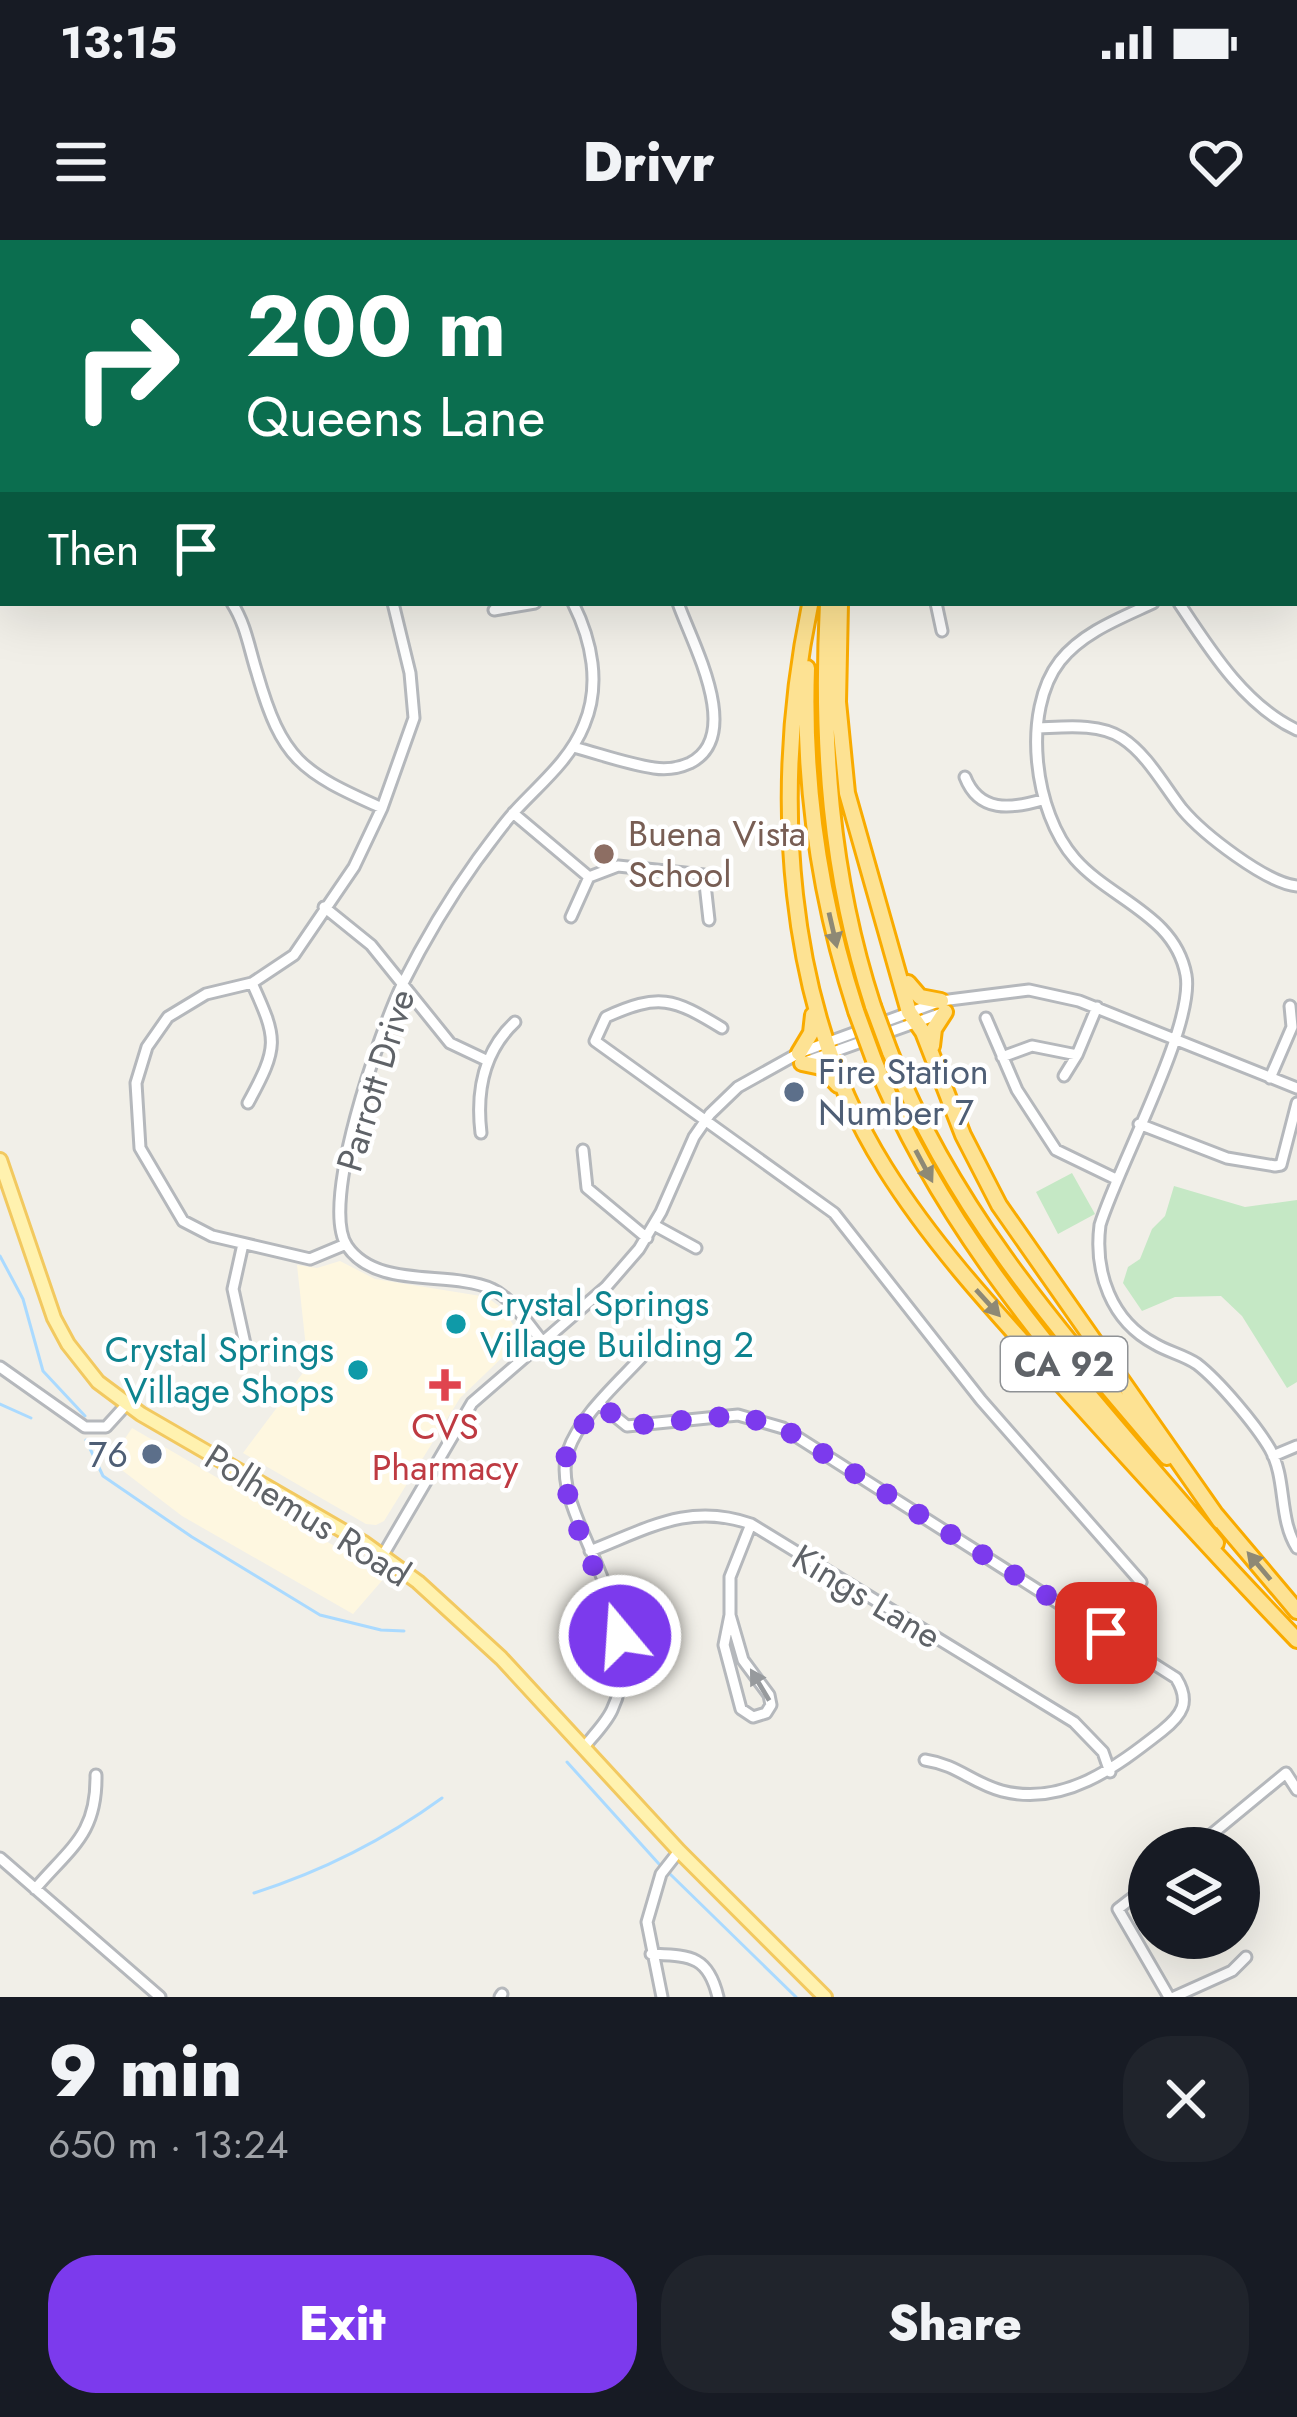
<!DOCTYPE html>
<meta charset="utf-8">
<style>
body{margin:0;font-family:Jost,sans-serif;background:#20242c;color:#f1f3f6;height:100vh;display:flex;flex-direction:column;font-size:45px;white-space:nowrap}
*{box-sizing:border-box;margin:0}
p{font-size:39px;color:#9ea1a6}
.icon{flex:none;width:66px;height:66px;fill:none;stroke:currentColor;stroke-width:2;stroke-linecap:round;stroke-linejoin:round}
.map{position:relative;height:1757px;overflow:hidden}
.side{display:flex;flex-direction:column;background:#171b24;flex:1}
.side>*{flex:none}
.hud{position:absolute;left:0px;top:0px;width:1299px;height:366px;box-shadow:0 12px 48px #0002;background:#0b6e4f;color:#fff;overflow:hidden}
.buttons{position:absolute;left:1128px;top:1587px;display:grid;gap:24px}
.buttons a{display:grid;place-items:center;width:132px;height:132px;border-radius:50%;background:#171b24;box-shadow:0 12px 48px #0002;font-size:60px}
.pin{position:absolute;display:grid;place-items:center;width:102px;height:102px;color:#fff;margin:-51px;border-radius:24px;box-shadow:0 6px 18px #0006}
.me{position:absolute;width:132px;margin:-66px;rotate:342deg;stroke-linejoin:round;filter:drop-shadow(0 0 9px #0008)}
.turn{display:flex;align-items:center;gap:42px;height:252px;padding:0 48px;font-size:54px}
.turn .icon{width:156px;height:156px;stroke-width:2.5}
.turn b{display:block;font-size:84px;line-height:102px}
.then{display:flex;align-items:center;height:114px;padding:0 48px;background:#0003;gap:24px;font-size:45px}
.round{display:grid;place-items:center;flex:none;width:126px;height:126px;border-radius:48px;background:#20242c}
.overview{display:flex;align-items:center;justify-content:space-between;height:204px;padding:0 48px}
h1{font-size:72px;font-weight:800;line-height:90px}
.action{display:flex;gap:24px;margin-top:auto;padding:24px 48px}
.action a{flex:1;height:138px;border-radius:48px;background:#7c3aed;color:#fff;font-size:48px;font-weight:800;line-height:138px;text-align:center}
.action a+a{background:#20242c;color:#f1f3f6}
.status{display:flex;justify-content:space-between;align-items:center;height:84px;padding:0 60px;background:#171b24;direction:ltr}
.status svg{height:33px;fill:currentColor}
header{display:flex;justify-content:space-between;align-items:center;height:156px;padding:0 48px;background:#171b24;font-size:54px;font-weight:800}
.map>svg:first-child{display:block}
.commercial{fill:#fef7e0}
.green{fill:#c5e8c5}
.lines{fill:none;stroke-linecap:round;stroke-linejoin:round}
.stream{stroke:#aadaff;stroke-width:3}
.minor-casing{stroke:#b5b8bc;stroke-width:15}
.major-casing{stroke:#f2c960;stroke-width:18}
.highway-casing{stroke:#f9ab00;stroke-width:20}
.minor{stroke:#fff;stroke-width:9}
.major{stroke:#fff2af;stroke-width:12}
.highway{stroke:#fde293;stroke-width:14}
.highway-bridge-casing{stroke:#f9ab00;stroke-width:20;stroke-linecap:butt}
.highway-bridge{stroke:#fde293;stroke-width:14}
.oneway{fill:#8e8975}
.oneway2{fill:#979a9d}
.route{stroke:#7c3aed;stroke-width:21;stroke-dasharray:0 37.8}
.education-dot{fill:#8d6e63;stroke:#fff;stroke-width:4.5}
.service-dot{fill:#5c6f8a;stroke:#fff;stroke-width:4.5}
.culture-dot{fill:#0f9aa8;stroke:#fff;stroke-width:4.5}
.health-dot{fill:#e0444e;stroke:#fff;stroke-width:4.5}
.labels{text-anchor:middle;stroke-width:9;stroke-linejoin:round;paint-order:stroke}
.shield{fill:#fff;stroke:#8f9295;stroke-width:3}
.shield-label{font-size:33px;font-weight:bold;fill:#5f6368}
.education-label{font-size:36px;fill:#785e54;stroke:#fff;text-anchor:start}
.service-label{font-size:36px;fill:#4e5e75;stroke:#fff;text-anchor:start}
.street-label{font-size:36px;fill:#5f6368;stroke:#fff}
.culture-label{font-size:36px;fill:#0d838f;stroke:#fff;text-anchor:start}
.health-label{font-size:36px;fill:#be3a42;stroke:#fff}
</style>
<div class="status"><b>13:15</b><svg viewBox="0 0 49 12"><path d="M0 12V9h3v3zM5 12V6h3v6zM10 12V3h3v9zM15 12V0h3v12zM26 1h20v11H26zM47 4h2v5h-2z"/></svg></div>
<header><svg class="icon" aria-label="menu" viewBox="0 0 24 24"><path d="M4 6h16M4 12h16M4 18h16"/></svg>Drivr<svg class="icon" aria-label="heart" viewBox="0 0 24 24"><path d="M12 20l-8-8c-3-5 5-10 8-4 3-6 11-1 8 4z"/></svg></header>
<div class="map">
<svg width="1297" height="1757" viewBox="0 0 1297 1757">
<rect width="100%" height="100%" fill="#f1efe8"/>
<path class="commercial" d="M 340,1021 L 375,1039 L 487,1057 L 504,1070 L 519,1094 L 512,1108 L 460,1158 L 384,1281 L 376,1285 L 366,1284 L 243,1213 L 308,1126 L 297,1025 L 317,1028 Z
M 132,1188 L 386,1336 L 353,1374 L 182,1276 L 110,1221 Z"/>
<path class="green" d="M 1072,933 L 1095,974 L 1058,994 L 1036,952 Z
M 1174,946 L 1245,967 L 1297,960 L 1297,1142 L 1287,1148 L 1242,1076 L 1221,1056 L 1175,1057 L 1142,1071 L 1123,1043 L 1128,1027 L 1140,1019 L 1152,989 L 1165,976 Z"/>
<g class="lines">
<path class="stream" d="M 0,1016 L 23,1059 L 43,1131 L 85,1176
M 0,1164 L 31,1178
M 86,1200 L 103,1236 L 192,1297 L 320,1375 L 381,1390 L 404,1391
M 567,1522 L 659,1624
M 670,1634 L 796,1757
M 254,1653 C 323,1631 383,1601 442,1558"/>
<defs>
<path id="minor" d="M 295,0 L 300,3
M 463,0 L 483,0
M 489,0 L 505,3
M 534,0 L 535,3
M 621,0 L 622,3
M 648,3 L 651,0
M 1071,3 L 1071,0
M 1296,61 L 1297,60
M 1296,169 L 1297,169
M 0,176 L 3,175
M 0,245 L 3,246
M 1296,274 L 1297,276
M 1296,299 L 1297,299
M 232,363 C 246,385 249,408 257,433 C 282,520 301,532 382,568
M 936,363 L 942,391
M 1153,363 C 1121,378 1083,392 1060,421 C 1021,471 1034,573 1075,619 C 1111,660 1175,675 1186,735 C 1195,786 1118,926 1100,985 C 1094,1032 1111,1081 1155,1104 C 1168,1112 1184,1115 1197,1124 C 1219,1141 1256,1185 1270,1209 C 1287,1239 1278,1278 1297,1308
M 1179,363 C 1210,410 1245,466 1297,490
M 494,370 L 535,363
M 1039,488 C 1065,487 1099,483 1122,498 C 1147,514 1164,546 1182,569 C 1203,594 1266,643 1297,646
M 573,507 C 600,514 627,524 654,528 C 667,530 679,528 690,523 C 744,496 692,403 678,363
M 965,537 C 979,573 1011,569 1042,560
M 513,573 L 589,637
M 324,667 L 371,705 L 450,803 L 486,820
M 571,677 L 589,637 L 618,626 L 704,635 L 709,680
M 986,778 L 1017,850 L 1056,910 L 1116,939
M 722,788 C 673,758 659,753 606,777 L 595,801 L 834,973 L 981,1160 L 1141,1342 L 1106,1393
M 1002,817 L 1032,806 L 1077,815 L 1097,767
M 808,821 L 945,772
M 1064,836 L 1077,815
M 1270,838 L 1292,787 L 1290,766
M 248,863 C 279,806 278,800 252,743
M 1139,884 L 1227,918 L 1275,926 L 1281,925 L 1297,863
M 481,893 C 476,851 484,811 515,782
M 583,910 L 587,948 L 647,998
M 654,985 L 696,1008
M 243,1004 L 233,1049 L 247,1113
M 346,1004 L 310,1019 L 212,996 L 183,981 L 140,908 L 136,843 L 147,807 L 168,777 L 206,754 L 252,743 L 294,715 L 354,627 L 382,568 L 414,478 L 410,433 L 393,363
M 542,1101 C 527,1083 513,1059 492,1049 C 449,1030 377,1050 347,1006 C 319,964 380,791 402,745 C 424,701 449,659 477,620 C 490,603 502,585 516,570 C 541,543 570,520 584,485 C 601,445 592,401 573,363
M 0,1127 L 85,1187 L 106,1187 L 126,1165
M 601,1165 L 627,1186 L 738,1175 L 783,1188 L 1176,1438 C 1191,1462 1182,1475 1162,1491 C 1116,1527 1064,1567 1002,1551 C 972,1543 958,1525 925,1520
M 1273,1216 L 1297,1206
M 590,1311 C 647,1289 689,1262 751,1284 L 1074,1482 L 1103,1512 L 1110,1532
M 383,1315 L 472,1163 L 606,1047 L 639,1009 L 661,972 L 694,897 L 710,874 L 738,847 L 799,813 L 941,761 L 1029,750 L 1079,761 L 1297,848
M 730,1375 L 743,1420 L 769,1455 L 771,1465 L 766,1473 L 753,1477 L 741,1469 L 724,1405 L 730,1375 L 730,1337 L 751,1284
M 584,1507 C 593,1496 606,1483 612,1470 C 641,1409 602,1339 579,1283 C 570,1261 560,1234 568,1211 C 581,1173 623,1139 649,1109
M 1195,1608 L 1286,1533 L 1297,1550
M 0,1618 L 160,1757
M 1149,1645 L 1118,1669 L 1169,1757
M 35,1649 C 71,1607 97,1594 96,1535
M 651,1714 C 690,1716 708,1715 718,1757
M 500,1757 L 502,1754
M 662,1757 L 647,1682 L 661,1634 L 679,1611
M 1174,1757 L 1232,1731 L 1246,1717"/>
<path id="major" d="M 0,920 L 54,1078 L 68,1104 L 98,1142 L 141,1174 L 364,1303 L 418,1342 L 501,1418 L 679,1611 L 825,1757"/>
<path id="highway" d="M 831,3 L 831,0
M 848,3 L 849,0
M 828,363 C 821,501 830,634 873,766
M 840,363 L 838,462 L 847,553 L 909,772 L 923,792 L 963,895 L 999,965 L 1220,1281
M 810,365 C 772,549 783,766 885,928 C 937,1011 1004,1081 1069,1153 C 1144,1236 1219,1319 1297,1400
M 807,428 C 803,545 820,660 856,771
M 908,743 L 920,757 L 941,761
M 932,806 L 934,789 L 945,772
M 890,812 C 954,972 1057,1088 1167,1217
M 799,813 L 811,793 L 813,775
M 874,820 C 948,1007 1087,1151 1216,1303
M 802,823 L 821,827 L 838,845
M 1216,1275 L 1297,1371"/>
</defs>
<use href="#minor" class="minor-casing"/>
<use href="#major" class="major-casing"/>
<use href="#highway" class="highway-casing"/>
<use href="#minor" class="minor"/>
<use href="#major" class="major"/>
<use href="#highway" class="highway"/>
<defs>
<path id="highway-bridge" d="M 873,766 L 890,812
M 856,771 L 874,820"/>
</defs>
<use href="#highway-bridge" class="highway-bridge-casing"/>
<use href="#highway-bridge" class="highway-bridge"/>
</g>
<defs><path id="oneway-solid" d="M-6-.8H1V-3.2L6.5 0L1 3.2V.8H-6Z" transform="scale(3)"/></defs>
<g class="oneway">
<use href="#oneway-solid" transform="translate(833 690) rotate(77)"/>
<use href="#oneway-solid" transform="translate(924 926) rotate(62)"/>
<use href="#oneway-solid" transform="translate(988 1063) rotate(48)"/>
<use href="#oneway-solid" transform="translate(1259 1326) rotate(-130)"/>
</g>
<use class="oneway2" href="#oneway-solid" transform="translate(760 1445) rotate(-121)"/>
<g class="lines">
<path class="route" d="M 620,1396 C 608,1347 551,1256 568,1210 C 575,1192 588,1179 601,1165 L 627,1186 L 738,1175 L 783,1188 L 1106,1393"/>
</g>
<circle class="education-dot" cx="604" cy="614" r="12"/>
<g class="service-dot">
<circle cx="794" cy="852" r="12"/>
<circle cx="152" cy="1214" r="12"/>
</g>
<g class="culture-dot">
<circle cx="456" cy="1084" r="12"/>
<circle cx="358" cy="1130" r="12"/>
</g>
<path class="health-dot" d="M439 1127h12v12h12v12h-12v12h-12v-12h-12v-12h12z"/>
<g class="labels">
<rect class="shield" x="1001" y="1097" width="126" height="54" rx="9"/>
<g class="shield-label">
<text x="1064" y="1136">CA 92</text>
</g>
<g class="education-label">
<text x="628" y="606">Buena Vista<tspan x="628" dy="41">School</tspan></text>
</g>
<g class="service-label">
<text x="818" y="844">Fire Station<tspan x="818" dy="41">Number 7</tspan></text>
<text x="128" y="1227" text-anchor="end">76</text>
</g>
<g class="street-label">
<text transform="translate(375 840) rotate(-73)" y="13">Parrott Drive</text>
<text transform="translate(308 1275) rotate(32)" y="13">Polhemus Road</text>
<text transform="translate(867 1356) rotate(31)" y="13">Kings Lane</text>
</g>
<g class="culture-label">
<text x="480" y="1076">Crystal Springs<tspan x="480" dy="41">Village Building 2</tspan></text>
<text x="334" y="1122" text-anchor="end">Crystal Springs<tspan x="334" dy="41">Village Shops</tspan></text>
</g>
<g class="health-label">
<text x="445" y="1199">CVS<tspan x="445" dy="41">Pharmacy</tspan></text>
</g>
</g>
</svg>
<div class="buttons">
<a><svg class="icon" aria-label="layers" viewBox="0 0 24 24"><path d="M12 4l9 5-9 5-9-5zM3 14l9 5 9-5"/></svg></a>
</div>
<div class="pin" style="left:1106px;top:1393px;background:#d93025"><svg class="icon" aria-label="arrive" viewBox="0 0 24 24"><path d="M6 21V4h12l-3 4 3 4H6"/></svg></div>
<svg class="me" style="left:620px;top:1396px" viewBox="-20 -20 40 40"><circle r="17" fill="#7c3aed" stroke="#fff" stroke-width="3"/><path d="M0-11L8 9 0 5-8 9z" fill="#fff"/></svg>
<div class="hud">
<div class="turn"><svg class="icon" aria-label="right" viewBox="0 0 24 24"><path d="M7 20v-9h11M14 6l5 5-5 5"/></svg><div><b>200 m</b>Queens Lane</div></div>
<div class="then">Then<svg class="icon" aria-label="arrive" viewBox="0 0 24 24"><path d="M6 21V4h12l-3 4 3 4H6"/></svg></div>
</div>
</div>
<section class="side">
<div class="overview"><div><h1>9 min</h1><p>650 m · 13:24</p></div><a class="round"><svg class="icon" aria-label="close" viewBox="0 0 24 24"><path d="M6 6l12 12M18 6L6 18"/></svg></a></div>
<div class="action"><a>Exit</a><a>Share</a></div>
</section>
